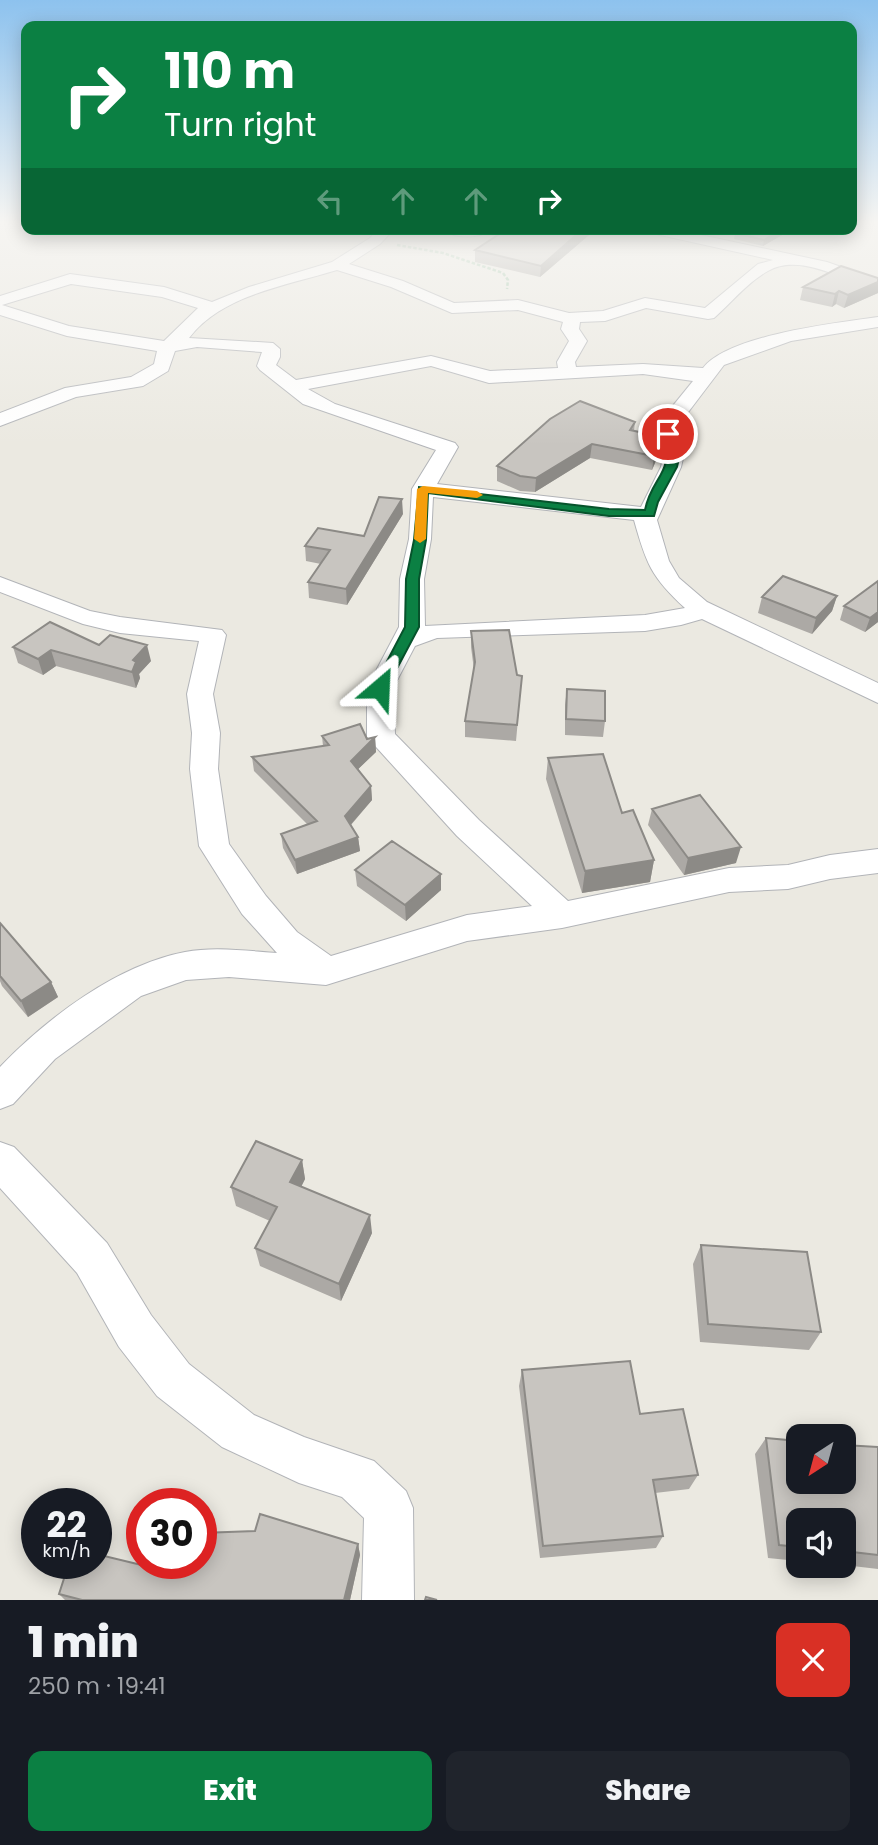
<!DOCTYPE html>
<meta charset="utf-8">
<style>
body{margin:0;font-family:Poppins,sans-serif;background:#20242c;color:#f1f3f6;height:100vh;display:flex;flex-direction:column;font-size:26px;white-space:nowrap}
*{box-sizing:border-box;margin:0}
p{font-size:23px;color:#9ea1a6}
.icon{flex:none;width:38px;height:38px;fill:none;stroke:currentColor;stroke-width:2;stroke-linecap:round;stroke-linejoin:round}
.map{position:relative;height:1600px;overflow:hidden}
.panel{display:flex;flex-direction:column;background:#171b24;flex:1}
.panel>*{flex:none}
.guide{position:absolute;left:21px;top:21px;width:836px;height:214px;border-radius:14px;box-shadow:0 4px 18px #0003;background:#0b8043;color:#fff;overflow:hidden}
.needle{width:46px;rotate:216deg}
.buttons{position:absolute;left:786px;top:1424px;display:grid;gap:14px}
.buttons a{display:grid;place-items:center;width:70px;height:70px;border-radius:14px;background:#171b24;box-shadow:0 4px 18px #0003;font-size:35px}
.speed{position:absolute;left:21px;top:1488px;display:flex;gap:14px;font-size:35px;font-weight:700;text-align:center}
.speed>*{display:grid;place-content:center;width:91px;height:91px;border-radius:50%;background:#171b24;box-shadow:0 4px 18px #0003;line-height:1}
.speed small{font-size:18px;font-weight:400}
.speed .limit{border:10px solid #d22;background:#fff;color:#111}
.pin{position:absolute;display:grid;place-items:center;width:60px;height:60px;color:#fff;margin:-30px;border:4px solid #fff;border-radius:50%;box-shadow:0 2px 7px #0007}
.me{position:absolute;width:77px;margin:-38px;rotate:26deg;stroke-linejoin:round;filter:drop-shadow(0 0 5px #0008)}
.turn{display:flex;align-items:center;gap:24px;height:147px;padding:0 28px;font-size:32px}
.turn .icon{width:91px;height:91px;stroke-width:2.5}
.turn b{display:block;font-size:49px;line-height:60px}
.lanes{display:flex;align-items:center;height:66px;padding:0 28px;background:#0003;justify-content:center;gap:35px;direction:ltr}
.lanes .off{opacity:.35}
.round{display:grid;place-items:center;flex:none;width:74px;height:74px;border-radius:14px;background:#20242c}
.overview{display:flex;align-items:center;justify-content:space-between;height:119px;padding:0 28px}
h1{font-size:42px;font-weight:800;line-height:52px}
.primary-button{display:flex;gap:14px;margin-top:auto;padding:14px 28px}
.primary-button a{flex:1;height:80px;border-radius:14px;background:#0b8043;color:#fff;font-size:28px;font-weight:800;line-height:80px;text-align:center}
.primary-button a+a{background:#20242c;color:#f1f3f6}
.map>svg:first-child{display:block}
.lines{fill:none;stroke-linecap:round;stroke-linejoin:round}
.street-casing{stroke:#b2b4b8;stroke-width:2}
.path{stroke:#99c2a3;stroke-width:2.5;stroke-dasharray:3.5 2;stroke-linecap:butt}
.street{fill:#fff;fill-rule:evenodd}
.wall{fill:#aca9a5}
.shaded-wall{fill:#8c8a86}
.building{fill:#c8c5c0;stroke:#8c8a86;stroke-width:2}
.route{fill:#0b8043;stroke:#07532c;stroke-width:2}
.slow{fill:#f59e0b}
</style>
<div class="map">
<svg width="878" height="1600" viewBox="0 0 878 1600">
<rect width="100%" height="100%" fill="#ebe9e1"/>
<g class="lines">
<defs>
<path id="street" d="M 378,229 L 394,229 L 380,244 L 349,264 L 403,281 L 454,303 L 518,300 L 569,313 L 603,311 L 645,298 L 705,308 L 758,264 L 773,260 L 651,233 L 644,229 L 673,229 L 827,262 L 878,280 L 878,290 C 845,282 801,252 768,271 C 748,282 731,303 714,318 L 708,319 L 646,308 L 605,321 L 580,322 L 579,329 L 587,341 L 575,362 L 576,367 L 643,364 L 703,368 C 729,335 835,323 878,317 L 878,327 L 791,341 L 724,365 L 683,419 L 678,434 L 684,454 L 681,467 L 657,520 L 669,561 L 679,578 L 707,602 L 878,683 L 878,703 L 702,619 L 681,625 L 645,631 L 437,638 L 415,646 L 393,688 L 395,734 L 479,820 L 568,901 L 729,868 L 788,865 L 830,855 L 878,849 L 878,873 L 830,879 L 788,889 L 729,892 L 562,928 L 467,941 L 326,985 L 229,977 L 186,980 L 141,996 L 55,1059 L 13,1104 L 0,1109 L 0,1067 C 47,1018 117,965 185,952 C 215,946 247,951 277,953 L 242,914 L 199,846 L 190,769 L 192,733 L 187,694 L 199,641 L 120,633 L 83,624 L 0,592 L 0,577 L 90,611 L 120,617 L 222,630 L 226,635 L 213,694 L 220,733 L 218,769 L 229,844 L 266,896 L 297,932 L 331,956 L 467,915 L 532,906 L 457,836 L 367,737 L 367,688 L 399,627 L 400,579 L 409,539 L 412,489 L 436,450 L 303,404 L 260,370 L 257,366 L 262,352 L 197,347 L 175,351 L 168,371 L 143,386 L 76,397 L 0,426 L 0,413 L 65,388 L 131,377 L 154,364 L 157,351 L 67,336 L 0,315 L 0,296 L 70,274 L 164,287 L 212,302 L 249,287 L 332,262 L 370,238 ZM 337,270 L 391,287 L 452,313 L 518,310 L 563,322 L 561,329 L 569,341 L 557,362 L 558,368 L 490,371 L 431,356 L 296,380 L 276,365 L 280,357 L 280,349 L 273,343 L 189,338 C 221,295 288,285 337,270 ZM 71,284 L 162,297 L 198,308 L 164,341 L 69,326 L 2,305 ZM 431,366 L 489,383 L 643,374 L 693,381 L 663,418 L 658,434 L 664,454 L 661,467 L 641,507 L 437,484 L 458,447 L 455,443 L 335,404 L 308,389 ZM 433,497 L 634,520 C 646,563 651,577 685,608 L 645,615 L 425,626 L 424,579 L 431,539 Z
M 442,229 L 492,229 C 480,239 454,239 442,229 Z
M 0,1142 L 14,1147 L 107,1243 L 151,1315 L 189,1364 L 254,1415 L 304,1437 L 374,1461 L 406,1491 L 413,1508 L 414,1600 L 362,1600 L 364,1518 L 342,1497 L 299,1483 L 222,1447 L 157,1396 L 119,1347 L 77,1273 L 0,1188 Z"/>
</defs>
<use href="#street" class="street-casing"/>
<path class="path" d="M 397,245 L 443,253 L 503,273 L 508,280 L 507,289"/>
<use href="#street" class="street"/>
</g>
<path class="wall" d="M 742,229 L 789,229 L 789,231 L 763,246 L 734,239 L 735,233 Z
M 589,235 L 540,277 L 475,262 L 475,250 Z
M 878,278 L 878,293 L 844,308 L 836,304 L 832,307 L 800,300 L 803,287 Z
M 635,422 L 634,431 L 663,437 L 660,451 L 652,470 L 590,458 L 535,492 L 520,491 L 497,481 L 497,466 Z
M 403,514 L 347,605 L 309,598 L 308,582 L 321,564 L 306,561 L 305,546 L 364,536 Z
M 837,596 L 832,611 L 812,634 L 758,613 L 762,597 Z
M 844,606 L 878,622 L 865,632 L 840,620 Z
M 471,631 L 517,675 L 522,676 L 516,741 L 465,737 L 465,721 L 474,670 L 471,647 Z
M 99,645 L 151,661 L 139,674 L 140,678 L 136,688 L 56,666 L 43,675 L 18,663 L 13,647 Z
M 567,689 L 605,721 L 603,737 L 565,735 L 565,705 Z
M 322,736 L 367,739 L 375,737 L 376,752 L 358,769 L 371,786 L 372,800 L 351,825 L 358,837 L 360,851 L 297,874 L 283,848 L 281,834 L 307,824 L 254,771 L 252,757 L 323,746 Z
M 548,758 L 622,813 L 654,860 L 650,882 L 582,893 L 546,779 Z
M 652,809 L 736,863 L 684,875 L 648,825 Z
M 355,870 L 441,874 L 441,890 L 406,921 L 357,886 Z
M 0,923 L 51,982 L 58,997 L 28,1017 L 2,986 L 0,981 Z
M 302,1160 L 305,1179 L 301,1187 L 372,1233 L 341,1301 L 260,1266 L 255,1248 L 270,1221 L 236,1206 L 231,1187 Z
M 701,1245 L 821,1332 L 809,1350 L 700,1342 L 693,1264 Z
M 522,1370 L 640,1414 L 698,1475 L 689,1489 L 655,1493 L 663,1536 L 656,1548 L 540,1558 L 519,1386 Z
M 766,1438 L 878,1447 L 878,1569 L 844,1565 L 844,1521 L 798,1521 L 798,1561 L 768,1558 L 755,1454 Z
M 358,1544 L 360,1555 L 350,1600 L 65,1600 L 59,1594 L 158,1569 Z"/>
<path class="shaded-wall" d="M 583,229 L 589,229 L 589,235 L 540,277 L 541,266 Z
M 782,229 L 789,229 L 789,231 L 763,246 L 764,240 Z
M 878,282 L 878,293 L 844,308 L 848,295 Z
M 839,291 L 836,304 L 832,307 L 835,294 Z
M 663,437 L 660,451 L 652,470 L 654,456 Z
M 592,444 L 590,458 L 535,492 L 536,478 Z
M 402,499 L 403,514 L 347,605 L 346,589 Z
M 837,596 L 832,611 L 812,634 L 816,618 Z
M 878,612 L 878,622 L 865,632 L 870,618 Z
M 147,645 L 151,661 L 139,674 L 140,678 L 136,688 L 132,672 L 133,660 Z
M 51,650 L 56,666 L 43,675 L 38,659 Z
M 375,737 L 376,752 L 352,775 L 351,761 Z
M 371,786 L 372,800 L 346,830 L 345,816 Z
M 358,837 L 360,851 L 297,874 L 295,860 Z
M 741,847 L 736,863 L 684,875 L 688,858 Z
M 654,860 L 650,882 L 582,893 L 585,871 Z
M 441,874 L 441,890 L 406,921 L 405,905 Z
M 51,982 L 58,997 L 28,1017 L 21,1001 Z
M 302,1160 L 305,1179 L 294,1201 L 290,1182 Z
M 370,1215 L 372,1233 L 341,1301 L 339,1284 Z
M 358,1544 L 360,1555 L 350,1600 L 344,1600 Z"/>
<path class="building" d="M 507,229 L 583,229 L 541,266 L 475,250 Z
M 742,229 L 782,229 L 764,240 L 735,233 Z
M 841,266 L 878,278 L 878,282 L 848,295 L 839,291 L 835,294 L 803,287 Z
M 580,401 L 635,422 L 630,430 L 663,437 L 654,456 L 592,444 L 536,478 L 520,476 L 497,466 L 550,419 Z
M 379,497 L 402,499 L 346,589 L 308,582 L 330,550 L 305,546 L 318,528 L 364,536 Z
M 783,576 L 837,596 L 816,618 L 762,597 Z
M 878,581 L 878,612 L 870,618 L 844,606 Z
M 50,622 L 99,645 L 110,635 L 147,645 L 133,660 L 136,662 L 132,672 L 51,650 L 38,659 L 13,647 Z
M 509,630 L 517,675 L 522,676 L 517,725 L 465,721 L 475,662 L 471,631 Z
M 567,689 L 605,691 L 605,721 L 566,719 Z
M 360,724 L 367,739 L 375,737 L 351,761 L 371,786 L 345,816 L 358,837 L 295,860 L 281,834 L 317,821 L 252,757 L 329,745 L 322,736 Z
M 603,754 L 622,813 L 633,810 L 654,860 L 585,871 L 548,758 Z
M 700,795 L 741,847 L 688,858 L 652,809 Z
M 392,841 L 441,874 L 405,905 L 355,870 Z
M 0,923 L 51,982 L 21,1001 L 0,976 Z
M 256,1141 L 302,1160 L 290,1182 L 370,1215 L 339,1284 L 255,1248 L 277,1207 L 231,1187 Z
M 701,1245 L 807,1252 L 821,1332 L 708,1324 Z
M 630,1361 L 640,1414 L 683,1409 L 698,1475 L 653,1480 L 663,1536 L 543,1546 L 522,1370 Z
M 766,1438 L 798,1441 L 798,1482 L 844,1482 L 844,1445 L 878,1447 L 878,1555 L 844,1551 L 844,1521 L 798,1521 L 798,1547 L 779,1545 Z
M 260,1514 L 358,1544 L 344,1600 L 82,1600 L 59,1594 L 69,1563 L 96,1563 L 96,1554 L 158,1569 L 159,1563 L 201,1563 L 201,1533 L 255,1531 Z
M 426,1597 L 437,1600 L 425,1600 Z"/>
<linearGradient id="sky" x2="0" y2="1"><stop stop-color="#8dc2ee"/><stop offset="0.5" stop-color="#f6f5f2"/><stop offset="1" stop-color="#f6f5f2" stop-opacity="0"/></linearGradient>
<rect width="878" height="445" fill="url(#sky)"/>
<path class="route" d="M 668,431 L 673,434 L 680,454 L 677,467 L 658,502 L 654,516 L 609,516 L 428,493 L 426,540 L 419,579 L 419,627 L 385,691 L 375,691 L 373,688 L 405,627 L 406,579 L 414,540 L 419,487 L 609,509 L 645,510 C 652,475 675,475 663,434 Z"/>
<path class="slow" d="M 423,486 L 477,491 L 483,495 L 477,498 L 428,493 L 426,539 L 420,543 L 414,539 L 417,489 Z"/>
</svg>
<div class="buttons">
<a><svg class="needle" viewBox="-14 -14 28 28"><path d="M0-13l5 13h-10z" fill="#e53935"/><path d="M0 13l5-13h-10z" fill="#9ea1a6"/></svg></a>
<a><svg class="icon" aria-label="sound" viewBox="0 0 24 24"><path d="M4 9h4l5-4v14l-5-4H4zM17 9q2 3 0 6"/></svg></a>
</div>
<div class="speed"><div>22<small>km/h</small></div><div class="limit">30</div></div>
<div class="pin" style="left:668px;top:434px;background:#d93025"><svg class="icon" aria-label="arrive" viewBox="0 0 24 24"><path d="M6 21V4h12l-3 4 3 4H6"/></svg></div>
<svg class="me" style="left:380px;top:688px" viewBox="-20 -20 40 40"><path d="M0-17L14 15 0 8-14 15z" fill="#0b8043" stroke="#fff" stroke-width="4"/></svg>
<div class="guide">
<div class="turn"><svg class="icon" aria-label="right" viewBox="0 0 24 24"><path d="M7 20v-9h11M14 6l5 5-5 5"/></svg><div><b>110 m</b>Turn right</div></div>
<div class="lanes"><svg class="icon off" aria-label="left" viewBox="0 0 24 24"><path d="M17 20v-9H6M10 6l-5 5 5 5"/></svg><svg class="icon off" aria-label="ahead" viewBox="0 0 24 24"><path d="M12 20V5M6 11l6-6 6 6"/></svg><svg class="icon off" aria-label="ahead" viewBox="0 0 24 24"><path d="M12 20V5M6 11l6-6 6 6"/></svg><svg class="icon" aria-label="right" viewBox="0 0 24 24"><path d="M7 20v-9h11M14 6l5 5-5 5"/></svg></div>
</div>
</div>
<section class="panel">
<div class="overview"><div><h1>1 min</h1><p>250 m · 19:41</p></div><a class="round" style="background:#d93025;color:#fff"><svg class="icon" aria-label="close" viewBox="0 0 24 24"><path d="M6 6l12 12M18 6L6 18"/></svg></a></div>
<div class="primary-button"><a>Exit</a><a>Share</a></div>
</section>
